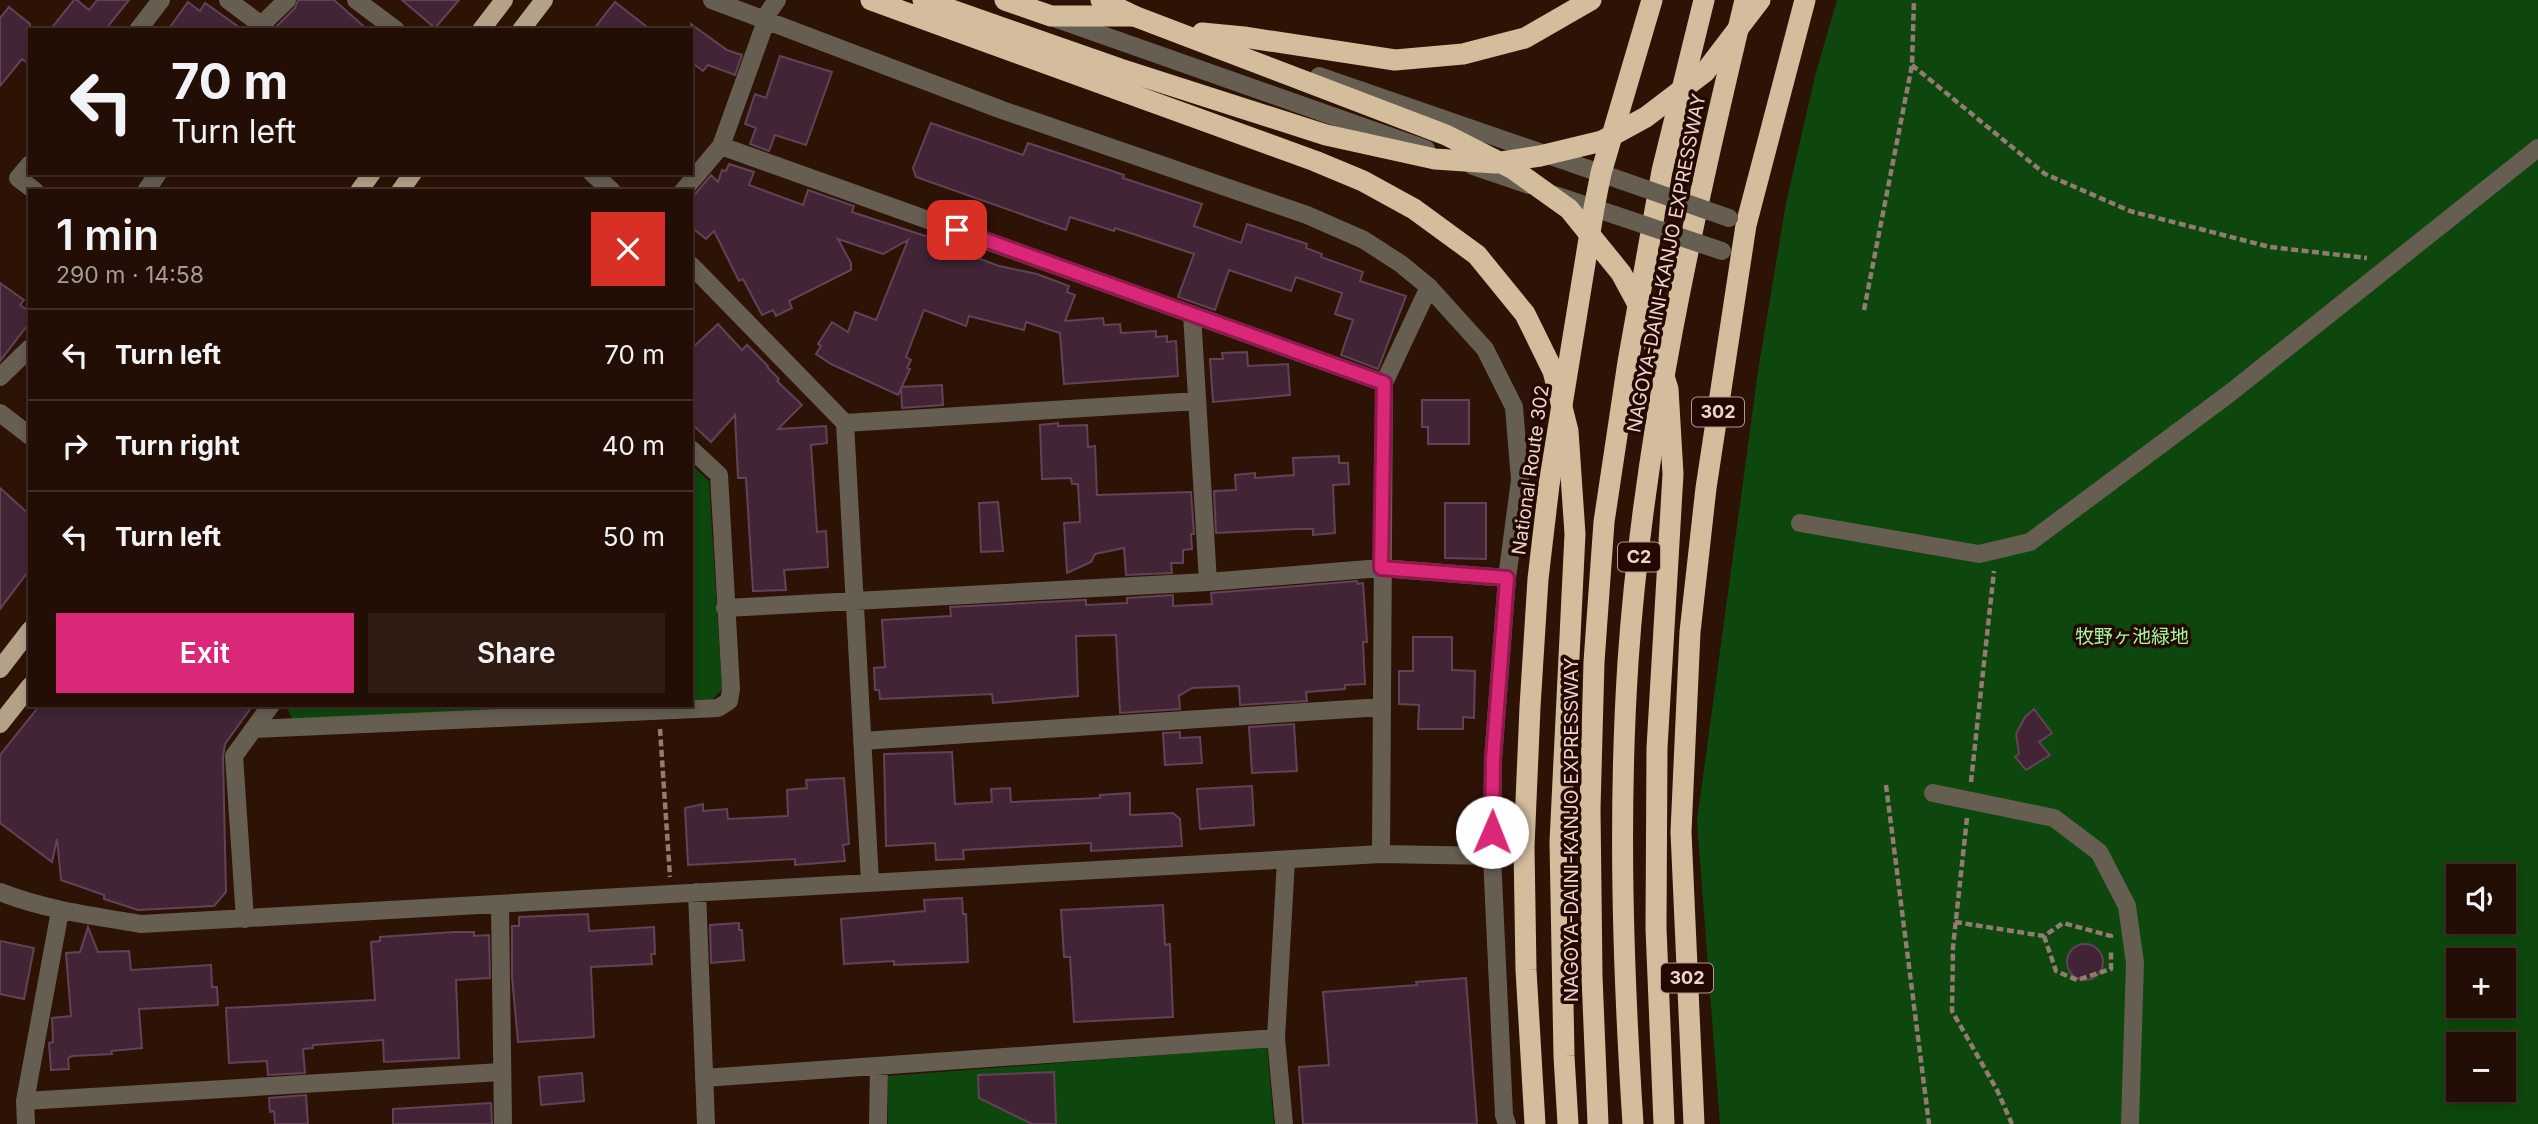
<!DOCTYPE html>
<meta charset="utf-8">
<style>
body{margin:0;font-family:Inter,"Noto Sans JP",sans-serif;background:#2e1c13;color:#f1f3f6;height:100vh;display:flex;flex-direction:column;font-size:26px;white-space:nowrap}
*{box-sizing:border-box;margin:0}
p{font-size:23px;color:#a29c9a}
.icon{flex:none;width:38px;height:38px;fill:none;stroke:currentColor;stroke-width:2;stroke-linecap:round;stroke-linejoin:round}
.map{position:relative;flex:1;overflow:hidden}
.panel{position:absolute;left:28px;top:189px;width:665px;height:518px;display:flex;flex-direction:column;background:#220e04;border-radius:0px;box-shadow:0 4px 10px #0003,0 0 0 2px #3f2e26}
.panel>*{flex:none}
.top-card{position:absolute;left:28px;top:28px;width:665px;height:147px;border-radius:0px;box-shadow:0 4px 10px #0003,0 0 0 2px #3f2e26;background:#220e04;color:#f1f3f6;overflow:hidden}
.fabs{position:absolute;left:2446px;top:864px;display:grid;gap:14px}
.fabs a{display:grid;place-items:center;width:70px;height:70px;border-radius:0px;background:#220e04;box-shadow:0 4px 10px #0003,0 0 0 2px #3f2e26;font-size:35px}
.pin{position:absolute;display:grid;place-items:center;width:60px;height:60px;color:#fff;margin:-30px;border-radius:14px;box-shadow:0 4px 10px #0006}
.me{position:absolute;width:77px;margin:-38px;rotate:1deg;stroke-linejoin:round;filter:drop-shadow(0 0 5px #0008)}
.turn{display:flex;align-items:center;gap:24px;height:147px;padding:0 28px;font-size:32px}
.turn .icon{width:91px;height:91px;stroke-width:2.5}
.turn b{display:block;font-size:49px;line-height:60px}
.round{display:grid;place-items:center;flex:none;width:74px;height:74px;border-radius:0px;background:#2e1c13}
.head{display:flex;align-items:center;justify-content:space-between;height:119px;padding:0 28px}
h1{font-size:42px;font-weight:600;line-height:52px}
.cta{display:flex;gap:14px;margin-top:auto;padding:14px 28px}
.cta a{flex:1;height:80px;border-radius:0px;background:#db2777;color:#fff;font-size:28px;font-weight:600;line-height:80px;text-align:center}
.cta a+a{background:#2e1c13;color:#f1f3f6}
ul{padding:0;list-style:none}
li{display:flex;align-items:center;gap:21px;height:91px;padding:0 28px;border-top:2px solid #3f2e26}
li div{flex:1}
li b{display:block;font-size:26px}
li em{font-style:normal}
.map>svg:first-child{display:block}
.green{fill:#0d470d;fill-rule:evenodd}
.building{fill:#412537;stroke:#614356;stroke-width:2}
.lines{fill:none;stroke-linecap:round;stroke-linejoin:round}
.path{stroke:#927b71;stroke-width:4.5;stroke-dasharray:7 3.5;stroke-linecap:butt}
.minor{stroke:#665e51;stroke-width:18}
.major{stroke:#b4a288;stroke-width:18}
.highway{stroke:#d3bd9d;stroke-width:21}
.minor-bridge{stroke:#665e51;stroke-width:18}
.highway-bridge{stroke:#d3bd9d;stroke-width:21}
.route-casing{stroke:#8e194d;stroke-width:18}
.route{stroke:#db2777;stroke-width:12}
.labels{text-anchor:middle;stroke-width:7;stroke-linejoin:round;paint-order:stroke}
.shield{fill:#230901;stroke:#af9990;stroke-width:2}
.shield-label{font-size:18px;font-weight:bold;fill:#ebd7ce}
.street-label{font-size:19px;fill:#ebd7ce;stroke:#230901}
.park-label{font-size:19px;fill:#a2fa9c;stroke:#230901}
</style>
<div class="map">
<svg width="2538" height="1124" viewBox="0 0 2538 1124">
<rect width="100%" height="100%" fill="#2d1206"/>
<path class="green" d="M 1837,0 L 2538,0 L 2538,1124 L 1720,1124 L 1697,821 L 1758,371 L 1786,203 L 1815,76 ZM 2459,877 L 2504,877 L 2504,922 L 2459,922 ZM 2459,961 L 2504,961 L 2504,1006 L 2459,1006 ZM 2459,1045 L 2504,1045 L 2504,1090 L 2459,1090 Z
M 691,464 L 709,481 L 722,689 L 713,699 L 691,700 Z
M 286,705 L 597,705 L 293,721 Z
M 1267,1047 L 1274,1124 L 888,1124 L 888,1076 Z"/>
<path class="building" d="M 74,0 L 77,0 L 89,10 L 97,0 L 129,0 L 108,26 L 113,30 L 50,30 Z
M 298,0 L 334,0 L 368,30 L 278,30 L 276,27 L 295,8 Z
M 402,0 L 459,0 L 435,28 Z
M 188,2 L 200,11 L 205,3 L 243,30 L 168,30 Z
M 615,2 L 651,30 L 593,30 Z
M 9,7 L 30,24 L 30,65 L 22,59 L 0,86 L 0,18 Z
M 691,24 L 727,50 L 742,55 L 735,75 L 708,65 L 703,71 L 691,62 Z
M 780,56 L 832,72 L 806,145 L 775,135 L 769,151 L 750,144 L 756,128 L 745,124 L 755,94 L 766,98 Z
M 931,123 L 1023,155 L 1028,143 L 1124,175 L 1123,178 L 1202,204 L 1194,226 L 1241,243 L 1247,224 L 1307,244 L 1306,248 L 1322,254 L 1321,257 L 1363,272 L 1360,281 L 1406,296 L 1378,369 L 1341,355 L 1353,320 L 1335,314 L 1342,293 L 1296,277 L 1291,291 L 1229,270 L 1215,310 L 1178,297 L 1194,254 L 1115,228 L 1114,231 L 1070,217 L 1066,230 L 916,177 L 913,168 Z
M 729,164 L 754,172 L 749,185 L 803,205 L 808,190 L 854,206 L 852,212 L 950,244 L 949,247 L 999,266 L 1037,274 L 1069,286 L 1067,292 L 1075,295 L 1065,321 L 1103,318 L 1104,325 L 1120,324 L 1121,333 L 1156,331 L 1156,337 L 1167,336 L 1167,342 L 1176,341 L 1178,376 L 1064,384 L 1060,333 L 1026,322 L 1024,330 L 969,316 L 966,326 L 924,310 L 906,357 L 911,360 L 907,368 L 910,369 L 898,395 L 831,364 L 816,354 L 821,346 L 818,344 L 832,322 L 848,332 L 855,312 L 876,320 L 908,240 L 883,254 L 838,239 L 851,263 L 851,270 L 789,301 L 792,308 L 776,316 L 773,310 L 762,315 L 743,279 L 739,281 L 714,231 L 706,239 L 691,227 L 691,199 L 711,175 L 718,182 L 722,170 L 726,171 Z
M 0,283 L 24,300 L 20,305 L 30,312 L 30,322 L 0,361 Z
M 718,324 L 742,350 L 747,345 L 768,366 L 767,367 L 779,379 L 777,381 L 802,405 L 778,429 L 826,426 L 827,443 L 811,445 L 817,532 L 826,531 L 828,567 L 784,570 L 786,590 L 753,591 L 746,478 L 738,478 L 735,415 L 711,442 L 691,423 L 691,349 Z
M 1247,352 L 1248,366 L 1288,364 L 1290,395 L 1213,402 L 1210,359 L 1223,359 L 1222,353 Z
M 942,385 L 943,405 L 902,408 L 901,387 Z
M 1422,400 L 1469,400 L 1469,444 L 1428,444 L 1428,427 L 1422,427 Z
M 1058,423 L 1058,426 L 1087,425 L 1088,447 L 1095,446 L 1097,495 L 1191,492 L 1194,534 L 1191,534 L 1192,549 L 1183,550 L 1183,563 L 1171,563 L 1172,573 L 1126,575 L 1124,548 L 1095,554 L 1091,562 L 1067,573 L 1064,523 L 1080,522 L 1078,484 L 1072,484 L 1071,478 L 1042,479 L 1040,425 Z
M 1339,456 L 1339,463 L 1348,463 L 1349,484 L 1333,485 L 1335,533 L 1313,535 L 1313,529 L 1298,529 L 1216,533 L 1214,491 L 1236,490 L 1235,475 L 1255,473 L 1255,478 L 1294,475 L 1293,458 Z
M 0,488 L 30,515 L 30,569 L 0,609 Z
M 998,502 L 1003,551 L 981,552 L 979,503 Z
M 1445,503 L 1486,503 L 1486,559 L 1445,558 Z
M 1357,581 L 1358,584 L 1363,583 L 1367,642 L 1363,642 L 1365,684 L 1345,685 L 1345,689 L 1306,692 L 1307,701 L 1240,705 L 1239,686 L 1192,688 L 1179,696 L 1180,709 L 1120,713 L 1116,635 L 1076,636 L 1078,696 L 993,703 L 992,694 L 880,699 L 879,690 L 875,690 L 874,668 L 885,667 L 882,620 L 951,616 L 950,607 L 1083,600 L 1086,600 L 1086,605 L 1127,603 L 1127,598 L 1173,595 L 1173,606 L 1212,604 L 1211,593 Z
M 1413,637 L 1452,637 L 1452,670 L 1475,671 L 1474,718 L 1463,717 L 1463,729 L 1418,729 L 1419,705 L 1399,704 L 1399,671 L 1413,671 Z
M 40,705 L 253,705 L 225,744 L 223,757 L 226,892 L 214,906 L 138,910 L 104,899 L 104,895 L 61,880 L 57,839 L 52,862 L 0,823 L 0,755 Z
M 2034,709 L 2052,733 L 2039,742 L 2050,755 L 2026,770 L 2015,757 L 2019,754 L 2016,734 L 2025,717 Z
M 1294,724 L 1297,771 L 1252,773 L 1249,727 Z
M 1180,732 L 1180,738 L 1200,737 L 1202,763 L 1165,765 L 1163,733 Z
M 952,752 L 955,804 L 992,802 L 991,789 L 1010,788 L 1011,802 L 1100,798 L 1100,795 L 1130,793 L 1130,815 L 1173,813 L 1180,819 L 1182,846 L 1091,851 L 1091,843 L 963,850 L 964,859 L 936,860 L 935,843 L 886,846 L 884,754 Z
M 844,778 L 849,844 L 843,845 L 845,861 L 795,865 L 795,859 L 688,865 L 685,808 L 703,804 L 703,811 L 727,809 L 728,819 L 788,816 L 787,790 L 807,788 L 806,780 Z
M 1252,786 L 1254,825 L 1200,829 L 1197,789 Z
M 962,898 L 963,914 L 966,914 L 968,962 L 894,965 L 894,961 L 844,964 L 841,919 L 925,911 L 924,900 Z
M 1163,905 L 1165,945 L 1170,944 L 1173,1017 L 1074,1022 L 1070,957 L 1064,957 L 1061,910 Z
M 588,914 L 589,931 L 654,927 L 655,954 L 651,954 L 652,964 L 591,967 L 594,1037 L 518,1042 L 512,977 L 512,926 L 519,926 L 519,917 Z
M 739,923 L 739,930 L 742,930 L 744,960 L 711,963 L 710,925 Z
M 88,927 L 98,952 L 129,951 L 131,970 L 211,965 L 212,987 L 217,987 L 218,1005 L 139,1009 L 142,1048 L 111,1051 L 112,1054 L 72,1056 L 68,1058 L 69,1069 L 51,1070 L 49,1043 L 53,1042 L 52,1018 L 71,1016 L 66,953 L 80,952 Z
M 454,932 L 474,932 L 474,936 L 489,935 L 490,978 L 456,980 L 459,1058 L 384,1062 L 383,1040 L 313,1045 L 313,1048 L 303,1049 L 305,1073 L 268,1075 L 267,1061 L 229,1063 L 226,1008 L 375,1000 L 371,942 L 380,941 L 380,937 Z
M 0,941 L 34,948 L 24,999 L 0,994 Z
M2067 962a18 18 0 1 1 36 0a18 18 0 1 1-36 0Z
M 1466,978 L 1477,1124 L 1303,1124 L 1299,1067 L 1329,1065 L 1323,992 L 1417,985 L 1416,982 Z
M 1054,1072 L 1056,1124 L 1032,1124 L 979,1098 L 978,1075 Z
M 582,1073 L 584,1101 L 541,1105 L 539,1077 Z
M 306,1095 L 308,1124 L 275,1124 L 274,1111 L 270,1112 L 269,1098 Z
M 491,1103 L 492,1124 L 393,1124 L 393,1109 Z"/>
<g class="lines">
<path class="path" d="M 1912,65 L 2045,174 L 2130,211 L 2270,247 L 2367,258
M 1864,310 L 1912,65 L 1914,0
M 660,729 L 670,877
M 1971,782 L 1994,571
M 1886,785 L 1929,1124
M 1967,818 L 1953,947 L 1952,1011 L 1997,1090 L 2012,1124
M 1955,922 L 2044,936 L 2063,923 L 2111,936 L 2111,938
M 2044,936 L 2056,971 L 2077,980 L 2111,969 L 2111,950"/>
<path class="minor" d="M 228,0 L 260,24
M 356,0 L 396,30
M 712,0 L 1002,110 L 1307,215 L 1364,240 L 1401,264 L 1429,287 L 1485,349 L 1514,407 L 1520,480 L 1507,578 L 1493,759 L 1492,856 L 1504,1115 L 1507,1124
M 1057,19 L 1426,149
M 763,20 L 777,0
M 138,30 L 161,0
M 256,30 L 287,0
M 1319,76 L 1623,181
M 721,146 L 1384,383
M 30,164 L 18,178 L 35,191
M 1473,166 L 1529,185
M 592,173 L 612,191
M 146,191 L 158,173
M 683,191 L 721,146 L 766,21
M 1555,195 L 1615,215
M 691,265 L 845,423 L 870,882
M 1192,314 L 1208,582
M 0,377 L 30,348
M 0,413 L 30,436
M 845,423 L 1197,401
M 1800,523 L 1979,554 L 2030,542 L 2230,393 L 2538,148
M 725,608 L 1208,582 L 1381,568 L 1507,578
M 254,729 L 718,708 L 729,701 L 731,689 L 719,475 L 691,449
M 862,741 L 1382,707
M 1933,793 L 2054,818 L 2099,852 L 2127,906 L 2135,963 L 2130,1124
M 1381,854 L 1384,383 L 1429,287
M 0,892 C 46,910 93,916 141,924 L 1381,854 L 1492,856
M 697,892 L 706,1124
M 500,905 L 503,1124
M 245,919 L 234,756 L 271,705
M 704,1078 L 1276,1038
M 25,1101 L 501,1072
M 26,1124 L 25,1101 L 60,911
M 878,1124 L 879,1068
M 1284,1124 L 1276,1038 L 1286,860"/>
<path class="major" d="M 481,30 L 504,0
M 521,30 L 544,0
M 359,191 L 372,173
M 400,191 L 413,173
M 0,669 L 30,630
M 0,724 L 30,686"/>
<path class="highway" d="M 1005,0 L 1051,16 L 1134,16
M 1535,1124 L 1526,970 L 1524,847 L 1530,707 L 1538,579 L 1549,485 L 1594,208 L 1601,173 L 1652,0
M 1598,1124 L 1592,976 L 1590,809 L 1594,662 L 1604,522 L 1628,362 L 1662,171 L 1704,0
M 1633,1124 C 1623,970 1618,816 1628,662 C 1643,440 1693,217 1745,0
M 1694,1124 L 1681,832 L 1690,632 L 1706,488 L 1746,225 L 1805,0"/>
<path class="minor-bridge" d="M 1623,181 L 1729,218
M 1615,215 L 1722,251"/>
<path class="highway-bridge" d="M 871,0 L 1315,161 L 1363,181 L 1414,209 L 1477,255 L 1525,314 L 1553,371 L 1568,431 L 1575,534 L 1560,842 L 1564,1056 L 1568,1124
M 923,0 L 1120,69 L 1326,135 L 1435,159 L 1495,163 L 1540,156 L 1602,141 L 1646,117 L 1705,72 L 1760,0
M 1101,0 L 1134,16 L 1446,135 L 1513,169 L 1569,209 L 1621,273 L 1647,321 L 1668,389 L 1673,474 L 1657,748 L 1656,928 L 1664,1124
M 1202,33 L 1244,37 L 1395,60 L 1463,54 L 1525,38 L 1591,0"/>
</g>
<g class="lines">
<defs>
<path id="route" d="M 957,230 L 1384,383 L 1381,568 L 1507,578 L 1493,759 L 1492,832"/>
</defs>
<use href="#route" class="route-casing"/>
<use href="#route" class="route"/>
</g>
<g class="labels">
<g class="shield">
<rect x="1692" y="397.5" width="52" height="29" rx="5"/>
<rect x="1618" y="542.5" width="42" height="29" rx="5"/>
<rect x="1661" y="963.5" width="52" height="29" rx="5"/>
</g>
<g class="shield-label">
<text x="1718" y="418">302</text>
<text x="1639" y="563">C2</text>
<text x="1687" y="984">302</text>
</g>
<g class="street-label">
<text transform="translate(1666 263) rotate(-79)" y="7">NAGOYA-DAINI-KANJO EXPRESSWAY</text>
<text transform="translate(1530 470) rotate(-82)" y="7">National Route 302</text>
<text transform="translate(1571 830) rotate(-90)" y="7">NAGOYA-DAINI-KANJO EXPRESSWAY</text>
</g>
<g class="park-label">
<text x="2132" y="643">牧野ヶ池緑地</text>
</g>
</g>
</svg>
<div class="fabs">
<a><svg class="icon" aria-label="sound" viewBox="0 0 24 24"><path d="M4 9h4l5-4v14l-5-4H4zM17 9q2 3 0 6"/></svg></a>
<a>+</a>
<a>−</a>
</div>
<div class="pin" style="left:957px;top:230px;background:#d93025"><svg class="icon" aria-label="arrive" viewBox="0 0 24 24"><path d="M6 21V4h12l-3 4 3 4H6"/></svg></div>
<svg class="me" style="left:1492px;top:832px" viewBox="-20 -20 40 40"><circle r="19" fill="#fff"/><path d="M0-13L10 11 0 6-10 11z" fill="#db2777"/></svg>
<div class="top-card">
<div class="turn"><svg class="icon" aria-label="left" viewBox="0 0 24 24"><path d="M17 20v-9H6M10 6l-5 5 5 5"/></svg><div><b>70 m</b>Turn left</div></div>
</div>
<section class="panel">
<div class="head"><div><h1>1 min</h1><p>290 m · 14:58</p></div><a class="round" style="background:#d93025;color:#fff"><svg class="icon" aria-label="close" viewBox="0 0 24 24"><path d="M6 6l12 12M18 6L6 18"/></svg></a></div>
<ul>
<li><svg class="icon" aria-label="left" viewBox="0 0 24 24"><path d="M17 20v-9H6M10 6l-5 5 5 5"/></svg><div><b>Turn left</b></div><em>70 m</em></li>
<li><svg class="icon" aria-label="right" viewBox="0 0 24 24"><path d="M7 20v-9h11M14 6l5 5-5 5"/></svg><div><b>Turn right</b></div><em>40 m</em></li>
<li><svg class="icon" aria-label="left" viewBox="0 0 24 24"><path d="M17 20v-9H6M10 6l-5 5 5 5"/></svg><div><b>Turn left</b></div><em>50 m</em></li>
</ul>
<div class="cta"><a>Exit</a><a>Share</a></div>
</section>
</div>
